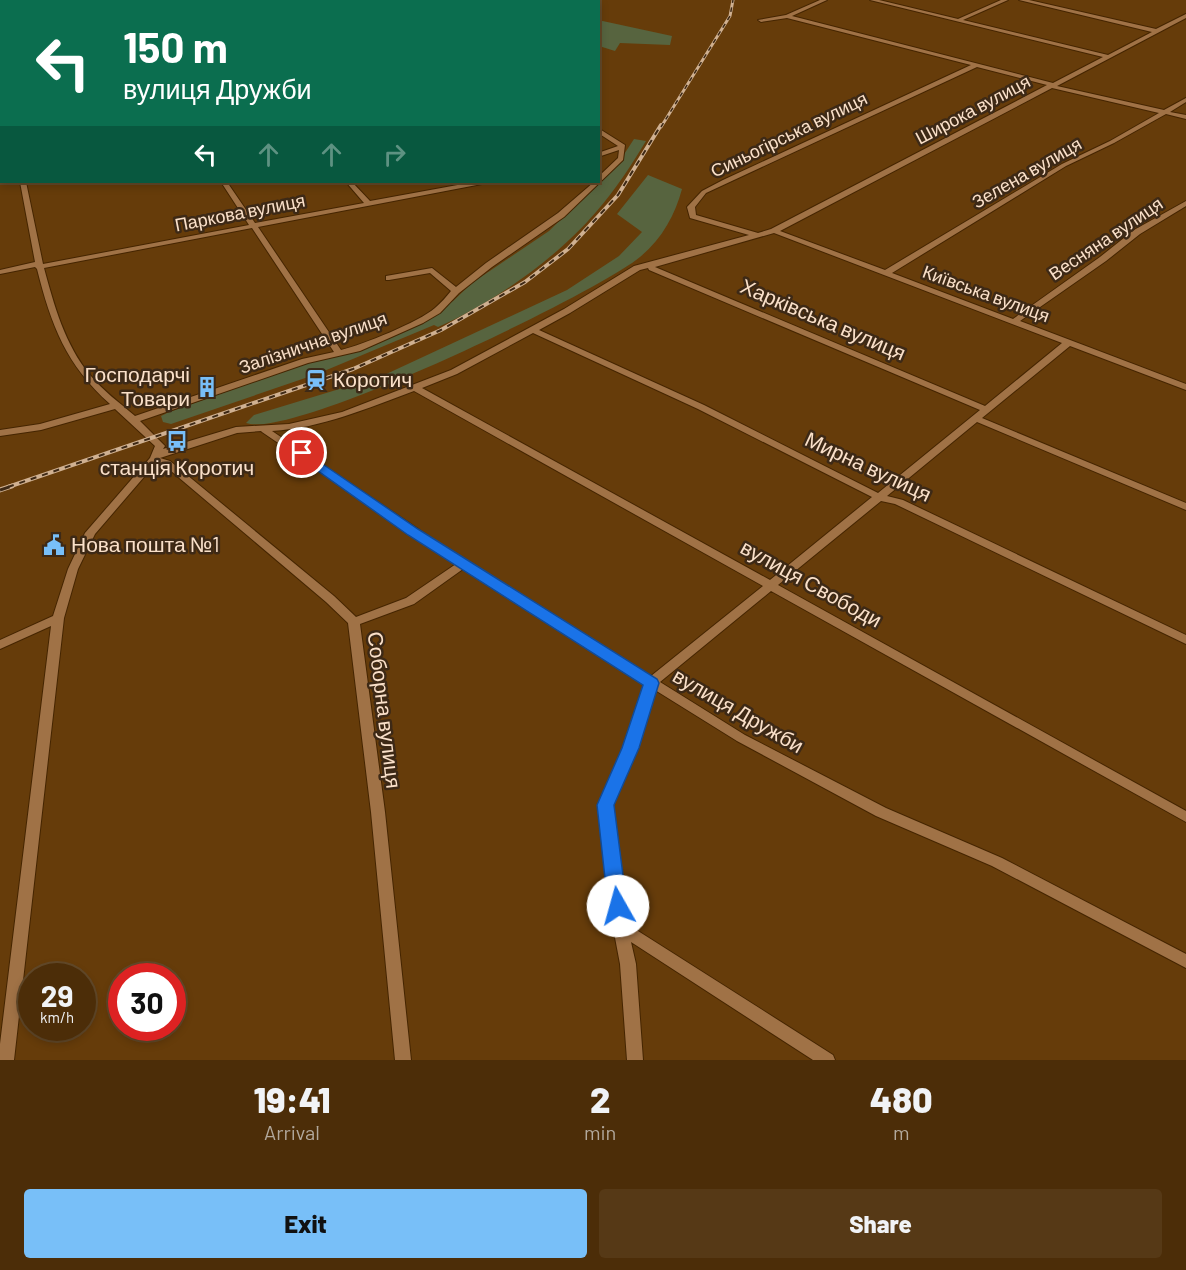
<!DOCTYPE html>
<meta charset="utf-8">
<style>
body{margin:0;font-family:Barlow,sans-serif;background:#563916;color:#f1f3f6;height:100vh;display:flex;flex-direction:column;font-size:22px;white-space:nowrap}
*{box-sizing:border-box;margin:0}
p{font-size:20px;color:#b2a89c}
.icon{flex:none;width:33px;height:33px;fill:none;stroke:currentColor;stroke-width:2;stroke-linecap:round;stroke-linejoin:round}
.map{position:relative;height:1060px;overflow:hidden}
.panel{display:flex;flex-direction:column;background:#4c2d08;flex:1}
.panel>*{flex:none}
.guide{position:absolute;left:0px;top:0px;width:600px;height:183px;box-shadow:0 3px 9px #0003,0 0 0 2px #634929;background:#0b6e4f;color:#fff;overflow:hidden}
.speed{position:absolute;left:18px;top:963px;display:flex;gap:12px;font-size:30px;font-weight:700;text-align:center}
.speed>*{display:grid;place-content:center;width:78px;height:78px;border-radius:50%;background:#4c2d08;box-shadow:0 3px 9px #0003,0 0 0 2px #634929;line-height:1}
.speed small{font-size:15px;font-weight:400}
.speed .limit{border:9px solid #d22;background:#fff;color:#111}
.pin{position:absolute;display:grid;place-items:center;width:51px;height:51px;color:#fff;margin:-26px;border:3px solid #fff;border-radius:50%;box-shadow:0 2px 6px #0007}
.me{position:absolute;width:66px;margin:-33px;rotate:353deg;stroke-linejoin:round;filter:drop-shadow(0 0 4px #0008)}
.turn{display:flex;align-items:center;gap:21px;height:126px;padding:0 24px;font-size:27px}
.turn .icon{width:78px;height:78px;stroke-width:2.5}
.turn b{display:block;font-size:42px;line-height:51px}
.lanes{display:flex;align-items:center;height:57px;padding:0 24px;background:#0003;justify-content:center;gap:30px;direction:ltr}
.lanes .off{opacity:.35}
.eta{display:flex;justify-content:space-evenly;align-items:center;height:102px;text-align:center}
.eta b{font-size:36px;font-weight:800;line-height:42px}
.button{display:flex;gap:12px;margin-top:auto;padding:12px 24px}
.button a{flex:1;height:69px;border-radius:6px;background:#78bff8;color:#111;font-size:24px;font-weight:800;line-height:69px;text-align:center}
.button a+a{background:#563916;color:#f1f3f6}
.map>svg:first-child{display:block}
.green{fill:#57643f}
.lines{fill:none;stroke-linecap:round;stroke-linejoin:round}
.minor-casing{stroke:#452500;stroke-width:2}
.minor{fill:#a07246;fill-rule:evenodd}
.rail-far2-casing{stroke:#cfb091;stroke-width:3}
.rail-far1-casing{stroke:#cfb091;stroke-width:4}
.rail-casing{stroke:#cfb091;stroke-width:5}
.rail-far2{stroke:#3d2916;stroke-width:1.5;stroke-dasharray:4.5;stroke-linecap:butt}
.rail-far1{stroke:#3d2916;stroke-width:2;stroke-dasharray:6;stroke-linecap:butt}
.rail{stroke:#3d2916;stroke-width:3;stroke-dasharray:10;stroke-linecap:butt}
.route{fill:#1a73e8;stroke:#114b97;stroke-width:1.5}
.labels{text-anchor:middle;stroke-width:5;stroke-linejoin:round;paint-order:stroke}
.far-street-label{font-size:18px;fill:#fae0c9;stroke:#3d2916}
.street-label{font-size:21px;fill:#fae0c9;stroke:#3d2916}
.poi-label{font-size:21px;fill:#fae0c9;stroke:#3d2916;text-anchor:start}
</style>
<div class="map">
<svg width="1186" height="1060" viewBox="0 0 1186 1060">
<rect width="100%" height="100%" fill="#663c0a"/>
<path class="green" d="M 598,20 L 672,36 L 670,45 L 620,43 L 615,51 L 599,46 Z
M 634,139 L 646,141 C 631,166 615,190 596,212 C 557,258 493,303 438,327 L 434,325 L 317,374 L 171,424 L 163,422 L 161,416 L 167,413 L 304,363 L 345,353 L 420,321 L 453,301 L 472,283 L 549,231 L 619,162 Z
M 648,175 L 682,189 C 675,215 662,239 640,257 C 595,294 292,440 246,423 L 254,415 L 382,376 L 567,290 L 619,256 L 642,232 L 617,214 Z"/>
<g class="lines">
<defs>
<path id="minor" d="M 71,0 L 77,0 L 78,2 L 73,2 Z
M 124,0 L 133,0 L 120,2 Z
M 182,0 L 188,0 L 188,2 L 183,2 Z
M 273,0 L 279,0 L 280,2 L 275,2 Z
M 368,0 L 374,0 L 375,2 L 370,2 Z
M 820,0 L 827,0 L 792,16 L 1053,83 L 1103,57 L 870,0 L 879,0 L 958,19 L 1001,0 L 1008,0 L 963,20 L 1108,55 L 1152,32 L 1019,0 L 1029,0 L 1156,29 L 1186,14 L 1186,18 L 1057,86 L 1164,110 L 1186,98 L 1186,102 L 1170,112 L 1186,115 L 1186,119 L 1166,114 L 1114,143 L 1066,166 L 892,273 L 1013,319 L 1100,257 L 1134,230 L 1186,201 L 1186,206 L 1140,234 L 1106,261 L 1020,321 L 1186,384 L 1186,390 L 1070,346 L 982,418 L 1186,503 L 1186,510 L 977,422 L 887,496 L 903,500 L 1186,635 L 1186,644 L 895,504 L 881,501 L 778,585 L 1186,811 L 1186,822 L 771,591 L 660,682 L 745,735 L 886,808 L 1002,858 L 1186,954 L 1186,968 L 992,866 L 876,816 L 737,741 L 655,690 L 636,748 L 613,805 L 627,924 L 833,1055 L 835,1060 L 813,1060 L 631,942 L 636,964 L 643,1060 L 627,1060 L 620,964 L 613,927 L 599,805 L 624,748 L 645,684 L 463,569 L 414,604 L 360,624 L 385,812 L 411,1060 L 395,1060 L 371,812 L 348,623 L 326,602 L 164,465 L 156,463 L 95,534 L 78,569 L 64,618 L 14,1060 L 0,1060 L 0,1044 L 51,626 L 0,649 L 0,640 L 53,616 L 68,569 L 85,533 L 150,458 L 155,446 L 115,409 L 41,430 L 0,436 L 0,430 L 40,424 L 110,404 C 66,365 51,325 37,269 L 35,267 L 0,274 L 0,270 L 35,262 L 20,182 L 26,182 L 43,264 L 249,225 L 221,182 L 227,182 L 255,223 L 364,203 L 346,182 L 352,182 L 370,201 L 474,182 L 485,182 L 482,184 L 258,227 L 341,350 C 362,345 419,322 435,308 C 441,303 446,297 451,291 L 430,273 L 389,280 L 386,280 L 386,276 L 432,268 L 456,287 L 486,263 L 558,213 L 594,182 L 598,182 L 598,177 L 618,158 L 619,150 L 598,157 L 598,153 L 618,146 L 598,133 L 598,128 L 625,145 L 623,160 L 564,217 L 492,267 L 459,293 L 440,313 L 423,323 L 360,351 L 308,363 L 140,421 L 165,446 L 163,449 L 236,427 L 289,424 L 342,412 L 451,370 L 564,309 L 634,266 L 749,235 L 690,218 L 687,207 L 702,191 L 723,180 L 971,65 L 787,18 L 761,22 L 758,20 L 786,15 ZM 977,67 L 1047,85 L 771,229 L 758,233 L 696,215 L 695,207 L 706,193 ZM 1052,88 L 1159,113 L 1110,141 L 1062,164 L 885,270 L 780,231 ZM 252,228 L 334,352 L 302,359 L 135,416 C 120,403 103,391 90,375 C 65,345 54,305 44,268 ZM 774,233 L 1062,343 L 985,406 L 655,267 ZM 648,268 L 649,270 L 980,410 L 878,493 L 704,405 L 539,330 L 570,313 L 640,270 ZM 533,333 L 698,409 L 872,497 L 770,580 L 422,388 L 457,374 ZM 414,391 L 763,586 L 651,676 L 467,562 L 272,431 C 322,428 368,408 414,391 ZM 261,431 L 262,432 L 456,564 L 406,598 L 356,617 L 334,596 L 170,461 L 160,458 L 237,433 Z
M 0,128 L 2,128 L 2,133 L 0,132 Z"/>
</defs>
<use href="#minor" class="minor-casing"/>
<use href="#minor" class="minor"/>
<defs>
<path id="rail-far2" d="M 661,127 L 730,16 L 733,0"/>
<path id="rail-far1" d="M 8,487 L 353,369 L 441,330 L 525,282 L 568,249 L 618,195 L 661,125"/>
<path id="rail" d="M 0,490 L 12,486"/>
</defs>
<use href="#rail-far2" class="rail-far2-casing"/>
<use href="#rail-far1" class="rail-far1-casing"/>
<use href="#rail" class="rail-casing"/>
<use href="#rail-far2" class="rail-far2"/>
<use href="#rail-far1" class="rail-far1"/>
<use href="#rail" class="rail"/>
</g>
<path class="route" d="M 302,450 L 418,529 L 657,679 L 659,683 L 639,748 L 614,805 L 627,906 L 624,912 L 618,914 L 611,912 L 608,906 L 597,805 L 622,748 L 643,685 L 408,535 L 297,456 L 297,451 Z"/>
<defs>
<symbol id="station-bare" viewBox="-9 -9 18 18"><path d="M-3-6H3Q5-6 5-4V2Q5 4 3 4L4.5 6H3L1.5 4h-3L-3 6H-4.5L-3 4Q-5 4-5 2V-4Q-5-6-3-6ZM-3.5-4v3h7v-3ZM-3.5 1v1.5H-2V1ZM2 1v1.5H3.5V1Z" fill="#78bff8" stroke="#3d2916" stroke-width="2.5" paint-order="stroke"/></symbol>
<symbol id="building-bare" viewBox="-9 -9 18 18"><path d="M-4-6H4V6H1V3H-1V6H-4ZM-2.5-4.3h1.7v1.8h-1.7ZM.8-4.3h1.7v1.8H.8ZM-2.5-1h1.7V.8h-1.7ZM.8-1h1.7V.8H.8Z" fill="#78bff8" stroke="#3d2916" stroke-width="2.5" paint-order="stroke"/></symbol>
<symbol id="bus-bare" viewBox="-9 -9 18 18"><path d="M-5-6H5V4H4V6H2V4H-2V6H-4V4H-5ZM-3.5-4V0h7V-4ZM-3.5 1.2v1.5H-2V1.2ZM2 1.2v1.5H3.5V1.2Z" fill="#78bff8" stroke="#3d2916" stroke-width="2.5" paint-order="stroke"/></symbol>
<symbol id="civic-bare" viewBox="-9 -9 18 18"><path d="M-.6-6.5H3V-4.5H.6V-3L4-1V1h2V6H-6V1h2V-1L-.6-3ZM-1.2 2.5V6h2.4V2.5Z" fill="#78bff8" stroke="#3d2916" stroke-width="2.5" paint-order="stroke"/></symbol>
</defs>
<g fill-rule="evenodd">
<use href="#station-bare" x="301" y="365" width="30" height="30"/>
<use href="#building-bare" x="192" y="372" width="30" height="30"/>
<use href="#bus-bare" x="162" y="426" width="30" height="30"/>
<use href="#civic-bare" x="39" y="530" width="30" height="30"/>
</g>
<g class="labels">
<g class="far-street-label">
<text transform="translate(973 110) rotate(-28)" y="6">Широка вулиця</text>
<text transform="translate(789 135) rotate(-26)" y="6">Синьогірська вулиця</text>
<text transform="translate(1027 173) rotate(-30)" y="6">Зелена вулиця</text>
<text transform="translate(240 213) rotate(-11)" y="6">Паркова вулиця</text>
<text transform="translate(1106 239) rotate(-34)" y="6">Весняна вулиця</text>
<text transform="translate(986 294) rotate(20)" y="6">Київська вулиця</text>
<text transform="translate(313 343) rotate(-19)" y="6">Залізнична вулиця</text>
</g>
<g class="street-label">
<text transform="translate(823 320) rotate(23)" y="7">Харківська вулиця</text>
<text transform="translate(868 467) rotate(25)" y="7">Мирна вулиця</text>
<text transform="translate(811 584) rotate(29)" y="7">вулиця Свободи</text>
<text transform="translate(384 710) rotate(83)" y="7">Соборна вулиця</text>
<text transform="translate(738 711) rotate(30)" y="7">вулиця Дружби</text>
</g>
<g class="poi-label">
<text x="190" y="382" text-anchor="end">Господарчі<tspan x="190" dy="24">Товари</tspan></text>
<text x="333" y="387">Коротич</text>
<text x="177" y="475" text-anchor="middle">станція Коротич</text>
<text x="71" y="552">Нова пошта №1</text>
</g>
</g>
</svg>
<div class="speed"><div>29<small>km/h</small></div><div class="limit">30</div></div>
<div class="pin" style="left:302px;top:453px;background:#d93025"><svg class="icon" aria-label="arrive" viewBox="0 0 24 24"><path d="M6 21V4h12l-3 4 3 4H6"/></svg></div>
<svg class="me" style="left:618px;top:906px" viewBox="-20 -20 40 40"><circle r="19" fill="#fff"/><path d="M0-13L10 11 0 6-10 11z" fill="#1a73e8"/></svg>
<div class="guide">
<div class="turn"><svg class="icon" aria-label="left" viewBox="0 0 24 24"><path d="M17 20v-9H6M10 6l-5 5 5 5"/></svg><div><b>150 m</b>вулиця Дружби</div></div>
<div class="lanes"><svg class="icon" aria-label="left" viewBox="0 0 24 24"><path d="M17 20v-9H6M10 6l-5 5 5 5"/></svg><svg class="icon off" aria-label="ahead" viewBox="0 0 24 24"><path d="M12 20V5M6 11l6-6 6 6"/></svg><svg class="icon off" aria-label="ahead" viewBox="0 0 24 24"><path d="M12 20V5M6 11l6-6 6 6"/></svg><svg class="icon off" aria-label="right" viewBox="0 0 24 24"><path d="M7 20v-9h11M14 6l5 5-5 5"/></svg></div>
</div>
</div>
<section class="panel">
<div class="eta">
<div><b>19:41</b><p>Arrival</p></div>
<div><b>2</b><p>min</p></div>
<div><b>480</b><p>m</p></div>
</div>
<div class="button"><a>Exit</a><a>Share</a></div>
</section>
